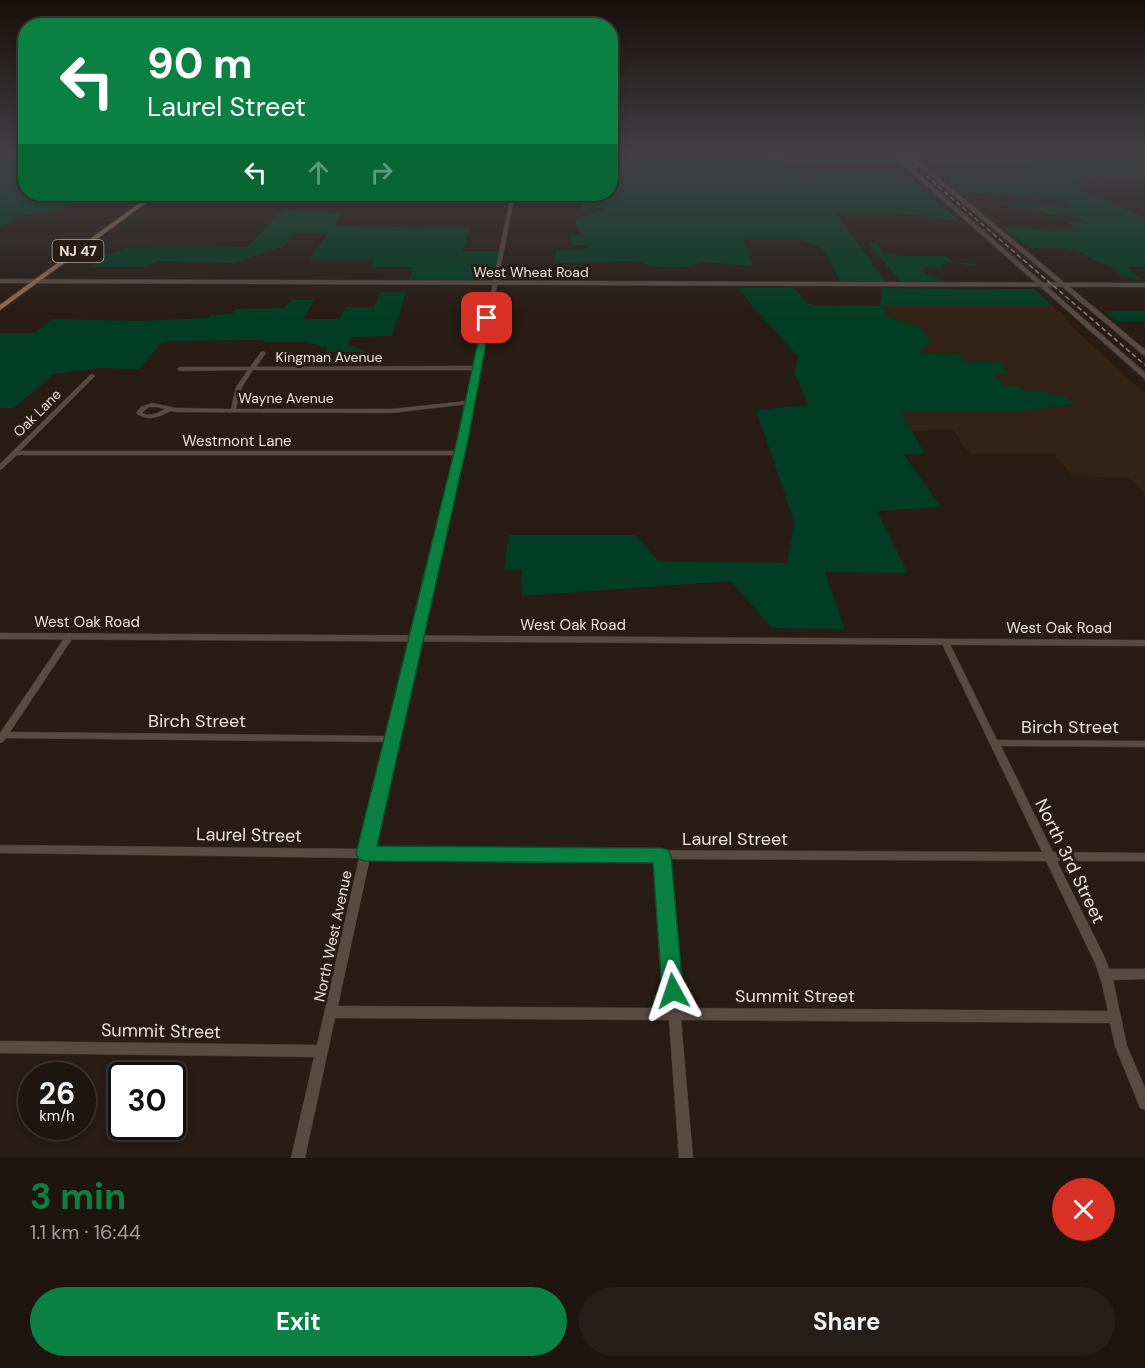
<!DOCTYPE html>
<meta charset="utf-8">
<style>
body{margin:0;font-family:"DM Sans",sans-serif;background:#261e18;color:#f1f3f6;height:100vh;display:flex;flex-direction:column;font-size:22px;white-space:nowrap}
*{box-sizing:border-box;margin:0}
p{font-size:20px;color:#a19f9e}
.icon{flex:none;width:33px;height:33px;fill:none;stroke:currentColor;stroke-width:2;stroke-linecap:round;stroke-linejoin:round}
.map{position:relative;height:1158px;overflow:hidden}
.drawer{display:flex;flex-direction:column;background:#1e150f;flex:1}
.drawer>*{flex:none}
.top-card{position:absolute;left:18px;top:18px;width:600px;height:183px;border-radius:24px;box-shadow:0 3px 9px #0003,0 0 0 2px #3c342f;background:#0b8043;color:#fff;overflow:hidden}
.speed{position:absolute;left:18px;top:1062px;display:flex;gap:12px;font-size:30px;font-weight:700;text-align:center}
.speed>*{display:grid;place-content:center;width:78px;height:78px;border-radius:50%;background:#1e150f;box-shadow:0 3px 9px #0003,0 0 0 2px #3c342f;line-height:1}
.speed small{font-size:15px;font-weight:400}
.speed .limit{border:3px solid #111;border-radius:9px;background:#fff;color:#111}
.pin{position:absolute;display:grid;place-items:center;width:51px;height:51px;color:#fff;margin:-26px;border-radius:12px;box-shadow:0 3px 9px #0006}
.me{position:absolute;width:66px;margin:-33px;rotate:355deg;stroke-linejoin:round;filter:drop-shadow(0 0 4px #0008)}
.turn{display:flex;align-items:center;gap:21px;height:126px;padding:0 30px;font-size:27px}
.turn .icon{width:78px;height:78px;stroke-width:2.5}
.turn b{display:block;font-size:42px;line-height:51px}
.lanes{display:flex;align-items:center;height:57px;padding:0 30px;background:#0003;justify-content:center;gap:30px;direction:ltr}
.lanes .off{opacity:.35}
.round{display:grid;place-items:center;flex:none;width:63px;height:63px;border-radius:32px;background:#261e18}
.overview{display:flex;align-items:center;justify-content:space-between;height:102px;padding:0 30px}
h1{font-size:36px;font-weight:700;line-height:45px;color:#0b8043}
.primary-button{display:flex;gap:12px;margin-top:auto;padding:12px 30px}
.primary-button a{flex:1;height:69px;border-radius:36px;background:#0b8043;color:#fff;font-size:24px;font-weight:700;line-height:69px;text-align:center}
.primary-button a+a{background:#261e18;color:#f1f3f6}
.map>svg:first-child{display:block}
.built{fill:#342216}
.green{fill:#013d24}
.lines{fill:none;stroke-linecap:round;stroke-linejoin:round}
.minor-casing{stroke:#403732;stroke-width:1}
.tertiary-casing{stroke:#403732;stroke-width:1}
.secondary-casing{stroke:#403732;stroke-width:2}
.primary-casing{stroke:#403732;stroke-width:2}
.minor{fill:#594b42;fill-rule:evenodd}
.tertiary{fill:#594b42;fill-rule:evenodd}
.secondary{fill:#594b42;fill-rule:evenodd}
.primary{fill:#976d4e;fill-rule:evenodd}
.rail{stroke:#8f857e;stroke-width:1.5;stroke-dasharray:5 3;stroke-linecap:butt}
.route{fill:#0b8043;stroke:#07532c;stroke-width:1.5}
.labels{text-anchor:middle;stroke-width:6;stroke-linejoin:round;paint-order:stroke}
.shield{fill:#281c14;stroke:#b1a7a1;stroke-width:1.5}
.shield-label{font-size:14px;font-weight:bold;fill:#ece3dd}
.far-street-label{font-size:14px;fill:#ece3dd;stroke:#281c14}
.street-label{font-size:15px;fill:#ece3dd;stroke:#281c14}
.near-street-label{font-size:18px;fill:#ece3dd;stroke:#281c14}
</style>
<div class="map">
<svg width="1145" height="1158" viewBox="0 0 1145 1158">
<rect width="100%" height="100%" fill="#281c14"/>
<path class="built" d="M 899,305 L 1053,306 L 1070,321 L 1068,323 L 1145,394 L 1145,493 L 1129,478 L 1073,476 L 1054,454 L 970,454 L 953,430 L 911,431 L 899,411 L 1021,411 L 1073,403 L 1066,396 L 1049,395 L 1046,392 L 1025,391 L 1020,386 L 1005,386 L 994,374 L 999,362 L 964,362 L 958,354 L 915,352 L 921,328 L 889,316 L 881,306 Z"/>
<path class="green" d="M 0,155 L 25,155 L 26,194 L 85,194 L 72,199 L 75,201 L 61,210 L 11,217 L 13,222 L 0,226 Z
M 681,155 L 782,155 L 801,159 L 779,159 L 764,162 L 768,166 L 845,172 L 905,172 L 959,221 L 898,213 L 836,213 L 885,281 L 840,281 L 822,248 L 799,239 L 743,239 L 753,266 L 699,262 C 687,271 649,268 636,261 L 563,263 L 554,261 L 557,250 L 588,249 L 589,245 L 573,245 L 569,237 L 581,233 L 575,221 L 583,216 L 608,209 L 601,207 L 582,211 L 581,197 L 573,194 L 610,194 L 611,163 L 672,164 Z
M 1063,155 L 1145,155 L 1145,177 L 1075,176 L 1081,181 L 1070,181 L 1079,186 L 1076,188 L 1145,218 L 1145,267 L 1127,267 L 1145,281 L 1122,277 L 1114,267 L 1094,260 L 1083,253 L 1062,248 L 1029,248 L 1003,227 L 1080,231 L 1066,222 L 1086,222 L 1079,217 L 1051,215 L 1033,207 L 1013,208 L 1002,203 L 1036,202 L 1051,206 L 1068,206 L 1062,201 L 976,193 L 964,195 L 933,169 L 1026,169 L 1040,161 L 1062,159 Z
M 289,209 L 341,214 L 334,226 L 470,228 L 462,251 L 501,251 L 495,280 L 409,280 L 413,267 L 371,267 L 374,260 L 310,260 L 327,233 L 295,233 L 284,246 L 234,263 L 158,261 L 145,267 L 91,267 L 101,261 L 90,258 C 103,252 111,257 123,248 L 247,247 L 282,211 Z
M 868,243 L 877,243 L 882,253 L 904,256 L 945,256 L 953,262 L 977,264 L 974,266 L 946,262 L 940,269 L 924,267 L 925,274 L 945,281 L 900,281 Z
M 737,288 L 794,288 L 807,303 L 815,305 L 880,306 L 882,288 L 1034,289 L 1053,306 L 881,306 L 889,316 L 921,328 L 931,343 L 916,352 L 958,354 L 965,362 L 1000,362 L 1009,374 L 994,374 L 1005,386 L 1020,386 L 1025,391 L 1046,392 L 1049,395 L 1066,396 L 1074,404 L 1021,411 L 900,411 L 925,454 L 904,455 L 941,507 L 877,511 L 908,573 L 825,572 L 845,629 L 771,628 L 731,581 L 522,596 L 521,570 L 504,570 L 509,535 L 635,535 L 658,561 L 787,563 L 794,521 L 756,410 L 808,405 L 794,372 L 798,357 Z
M 381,292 L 406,292 L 392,336 L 350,337 L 348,344 L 367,352 L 325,352 L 327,347 L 303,342 L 263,342 L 264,340 L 163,341 L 139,369 L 99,368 L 54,374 L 14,408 L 0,408 L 0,333 L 35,333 L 51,319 L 140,321 L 208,318 L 210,315 L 232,314 L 236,309 L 284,308 L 291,300 L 314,300 L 303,319 L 339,319 L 346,307 L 374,307 Z
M 1104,311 L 1145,311 L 1145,322 L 1116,321 Z"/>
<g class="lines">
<defs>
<path id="minor" d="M 511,194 L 515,194 L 474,402 L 396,739 L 372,849 L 1042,852 L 941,642 L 945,639 L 948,640 L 997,740 L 1145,741 L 1145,747 L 1001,746 L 1053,852 L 1145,853 L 1145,861 L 1057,861 L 1105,958 L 1109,969 L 1145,969 L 1145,979 L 1113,980 L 1127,1046 L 1145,1088 L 1145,1110 L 1140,1108 L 1115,1046 L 1110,1023 L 681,1020 L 693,1158 L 679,1158 L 669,1020 L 335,1018 L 305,1158 L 291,1158 L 314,1057 L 0,1053 L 0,1041 L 317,1045 L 359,858 L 0,853 L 0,845 L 361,849 L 386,742 L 6,738 L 3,742 L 0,743 L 0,733 L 67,634 L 70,633 L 74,636 L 10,732 L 387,736 L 455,455 L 17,455 L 2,469 L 0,470 L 0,464 L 90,375 L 92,374 L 95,376 L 20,451 L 456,451 L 468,404 L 391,413 L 176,412 L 171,411 C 159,417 147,422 136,413 L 141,407 L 152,403 L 176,408 L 231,409 L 236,387 L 248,370 L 180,371 L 177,369 L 180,367 L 250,367 L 261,352 L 263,351 L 266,353 L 256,367 L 476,366 ZM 253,370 L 475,370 L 468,401 L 391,409 L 236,409 L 242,387 ZM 149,407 L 156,407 L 165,409 C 158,413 150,417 142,413 ZM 370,858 L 657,859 L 668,1008 L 338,1006 ZM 668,859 L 1046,861 L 1095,963 L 1102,984 L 1108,1011 L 680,1008 Z"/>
<path id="tertiary" d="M 0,279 L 1145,283 L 1145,287 L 0,283 Z
M 0,633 L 1145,640 L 1145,646 L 0,639 Z"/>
<path id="secondary" d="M 892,155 L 897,155 L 1145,373 L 1145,379 Z
M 906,155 L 911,155 L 1145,350 L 1145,356 Z"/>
<path id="primary" d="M 152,194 L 158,194 L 0,310 L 0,305 Z"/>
</defs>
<use href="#minor" class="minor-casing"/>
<use href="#tertiary" class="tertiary-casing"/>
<use href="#secondary" class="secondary-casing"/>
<use href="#primary" class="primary-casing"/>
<use href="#minor" class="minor"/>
<use href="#tertiary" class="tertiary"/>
<use href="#secondary" class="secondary"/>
<use href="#primary" class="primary"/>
<path class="rail" d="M 902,155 L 1145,365"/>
</g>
<linearGradient id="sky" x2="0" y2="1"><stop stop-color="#160f0b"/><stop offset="0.49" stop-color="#424045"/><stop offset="1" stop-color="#424045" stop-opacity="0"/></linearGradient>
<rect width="1145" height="317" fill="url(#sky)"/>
<path class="route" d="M 487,315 L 491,318 L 468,440 L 377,846 L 662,848 L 668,850 L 671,855 L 683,991 L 680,998 L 673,1001 L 665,998 L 662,991 L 653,863 L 365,861 L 359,859 L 356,854 L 457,440 L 483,318 Z"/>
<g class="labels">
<rect class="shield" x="52.5" y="240" width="51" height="22" rx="4.5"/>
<g class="shield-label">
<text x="78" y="256">NJ 47</text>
</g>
<g class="far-street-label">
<text x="531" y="277">West Wheat Road</text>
<text x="329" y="362">Kingman Avenue</text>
<text x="286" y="403">Wayne Avenue</text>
<text transform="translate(37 413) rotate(-45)" y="5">Oak Lane</text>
</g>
<g class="street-label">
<text x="237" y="446">Westmont Lane</text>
<text x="87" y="627">West Oak Road</text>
<text x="573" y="630">West Oak Road</text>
<text x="1059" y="633">West Oak Road</text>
<text transform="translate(333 936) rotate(-78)" y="5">North West Avenue</text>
</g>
<g class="near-street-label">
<text x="197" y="727">Birch Street</text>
<text x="1070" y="733">Birch Street</text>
<text transform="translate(249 835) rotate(1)" y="6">Laurel Street</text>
<text x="735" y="845">Laurel Street</text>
<text transform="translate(1070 861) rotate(64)" y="6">North 3rd Street</text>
<text x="795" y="1002">Summit Street</text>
<text transform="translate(161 1031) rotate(1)" y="6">Summit Street</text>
</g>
</g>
</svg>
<div class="speed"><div>26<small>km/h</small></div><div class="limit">30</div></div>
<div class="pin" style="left:487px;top:318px;background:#d93025"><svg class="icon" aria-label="arrive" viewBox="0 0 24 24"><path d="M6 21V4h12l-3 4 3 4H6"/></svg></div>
<svg class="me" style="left:673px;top:991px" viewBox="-20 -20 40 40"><path d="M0-17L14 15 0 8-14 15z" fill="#0b8043" stroke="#fff" stroke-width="4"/></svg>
<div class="top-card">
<div class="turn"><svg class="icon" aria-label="left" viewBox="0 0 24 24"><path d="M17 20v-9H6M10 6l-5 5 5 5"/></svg><div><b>90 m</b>Laurel Street</div></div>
<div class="lanes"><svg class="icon" aria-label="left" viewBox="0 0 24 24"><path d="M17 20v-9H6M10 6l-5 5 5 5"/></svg><svg class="icon off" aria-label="ahead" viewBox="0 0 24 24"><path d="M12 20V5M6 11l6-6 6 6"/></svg><svg class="icon off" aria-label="right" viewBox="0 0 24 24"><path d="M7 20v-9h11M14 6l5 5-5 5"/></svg></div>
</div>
</div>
<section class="drawer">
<div class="overview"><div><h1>3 min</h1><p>1.1 km · 16:44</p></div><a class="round" style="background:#d93025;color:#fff"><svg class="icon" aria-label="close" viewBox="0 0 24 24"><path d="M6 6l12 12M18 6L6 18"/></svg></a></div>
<div class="primary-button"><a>Exit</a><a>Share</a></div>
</section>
